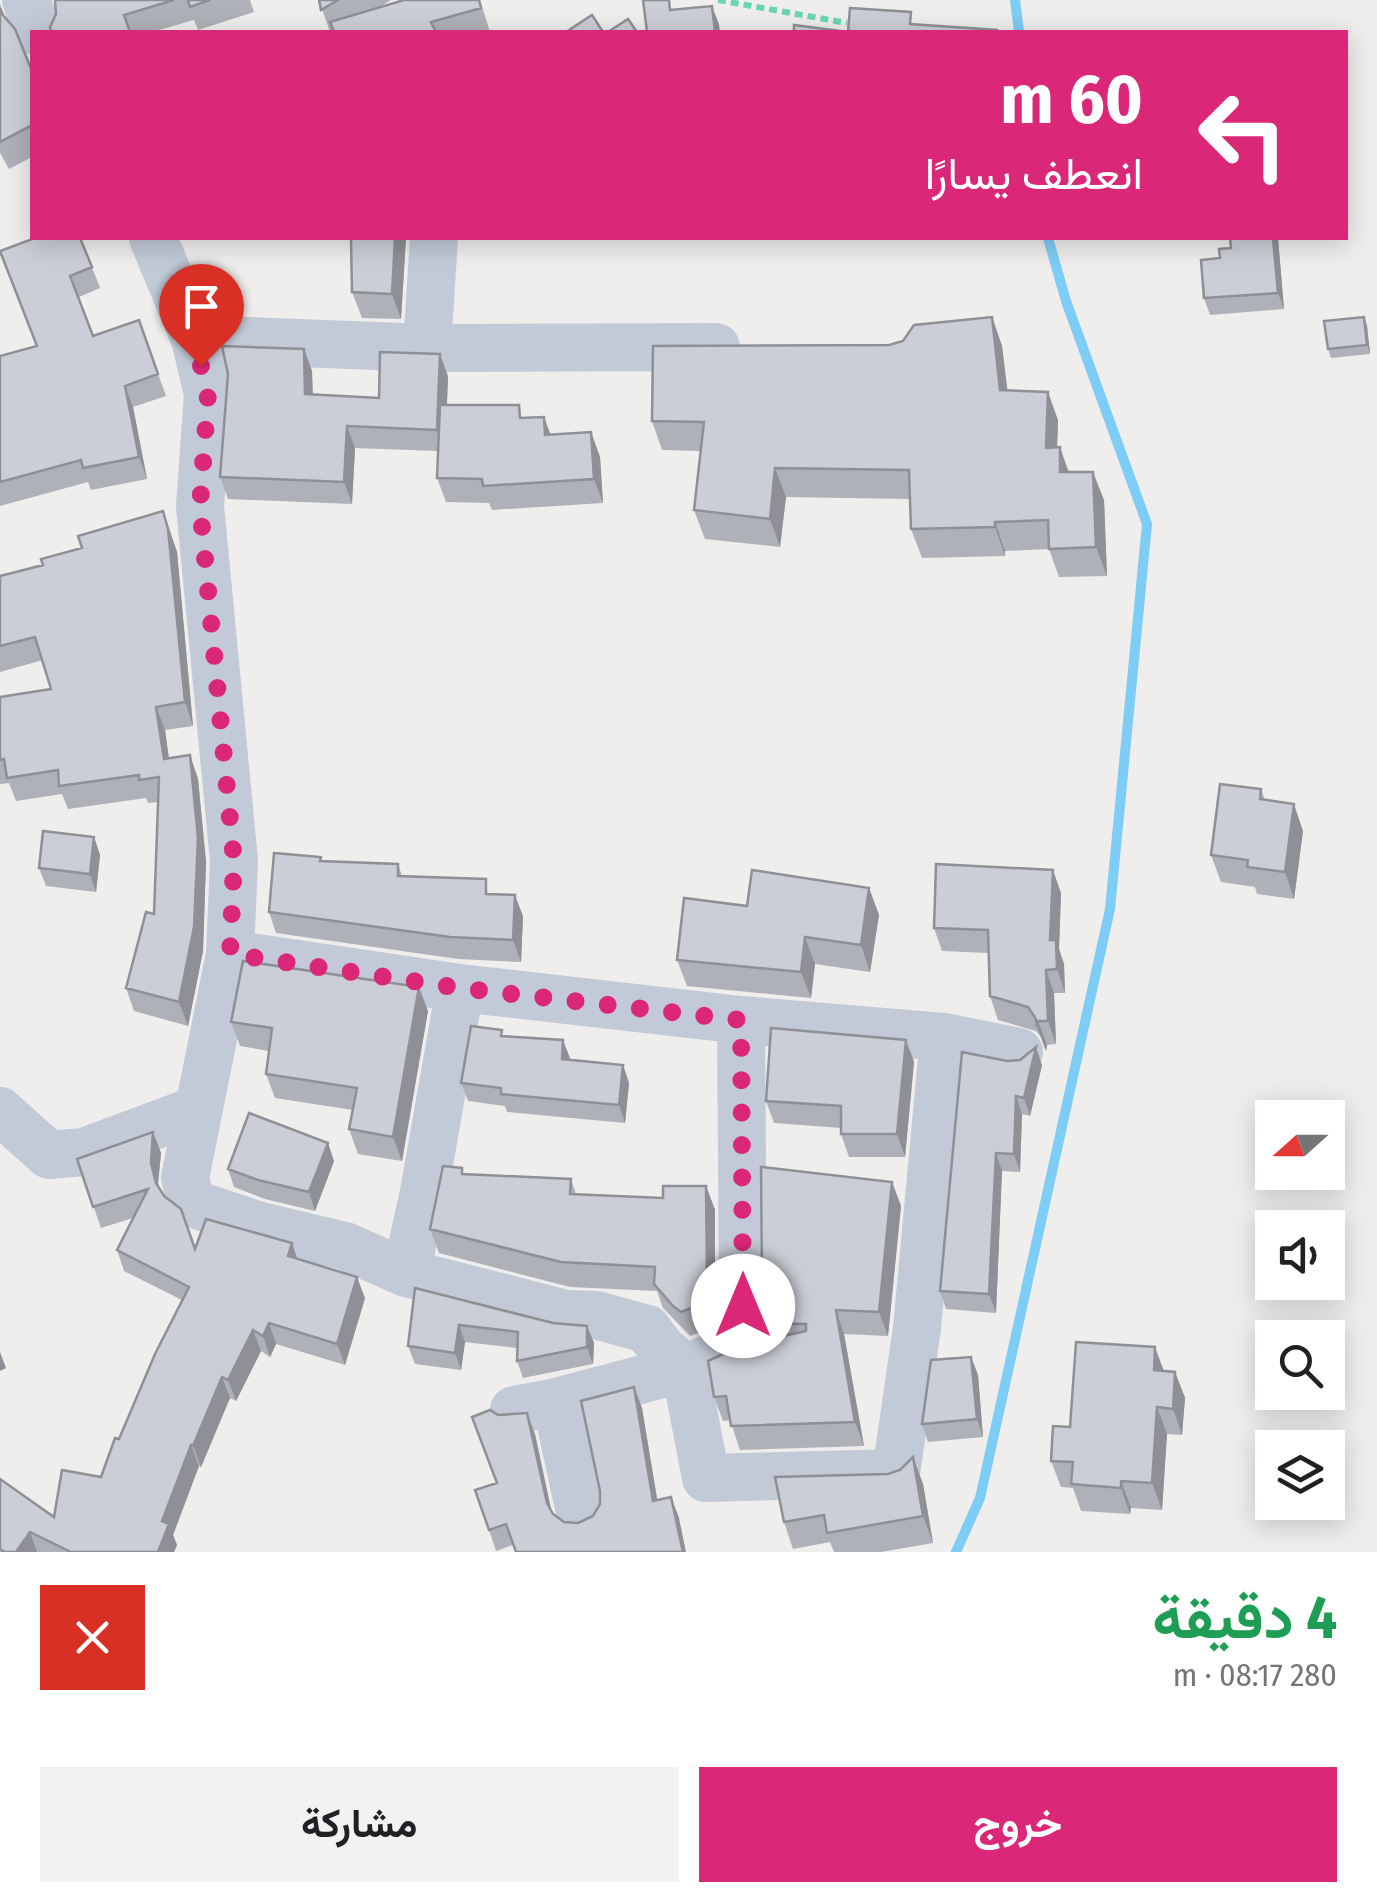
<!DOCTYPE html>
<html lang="ar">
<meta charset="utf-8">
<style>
body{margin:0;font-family:"Fira Sans Condensed",Vazirmatn,sans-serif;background:#f2f2f2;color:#202124;direction:rtl;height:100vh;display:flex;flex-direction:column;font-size:38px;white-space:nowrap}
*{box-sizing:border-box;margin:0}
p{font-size:32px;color:#757577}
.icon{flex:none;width:55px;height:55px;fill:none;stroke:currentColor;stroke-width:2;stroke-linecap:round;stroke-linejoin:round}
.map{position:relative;height:1552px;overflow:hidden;direction:ltr}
.details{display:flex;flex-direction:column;background:#fff;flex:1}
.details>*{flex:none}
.top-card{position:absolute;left:30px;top:30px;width:1318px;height:210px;border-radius:0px;box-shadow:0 5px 25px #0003;direction:rtl;background:#db2777;color:#fff;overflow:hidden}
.needle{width:65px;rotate:249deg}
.fabs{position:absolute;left:1255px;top:1100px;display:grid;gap:20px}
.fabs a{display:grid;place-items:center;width:90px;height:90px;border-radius:0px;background:#fff;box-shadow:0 5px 25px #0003;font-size:50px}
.pin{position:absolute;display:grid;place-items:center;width:85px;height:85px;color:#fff;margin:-102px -42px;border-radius:50% 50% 50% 0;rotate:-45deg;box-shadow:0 0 10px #0007}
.pin .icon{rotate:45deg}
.me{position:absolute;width:110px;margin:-55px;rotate:0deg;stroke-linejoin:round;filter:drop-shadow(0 0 8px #0008)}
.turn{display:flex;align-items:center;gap:35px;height:210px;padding:0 40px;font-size:45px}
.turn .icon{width:130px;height:130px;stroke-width:2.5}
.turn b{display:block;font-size:70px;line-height:85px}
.round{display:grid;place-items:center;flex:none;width:105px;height:105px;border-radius:0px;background:#f2f2f2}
.headline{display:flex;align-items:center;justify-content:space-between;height:170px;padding:0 40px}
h1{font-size:60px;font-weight:700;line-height:75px;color:#1e9e55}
.button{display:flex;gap:20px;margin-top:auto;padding:20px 40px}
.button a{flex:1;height:115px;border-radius:0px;background:#db2777;color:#fff;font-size:40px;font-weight:700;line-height:115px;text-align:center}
.button a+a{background:#f2f2f2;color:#202124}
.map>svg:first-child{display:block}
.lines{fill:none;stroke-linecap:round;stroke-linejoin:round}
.stream{stroke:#7dcdf6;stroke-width:10}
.path{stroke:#69d6af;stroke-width:6;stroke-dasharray:8 5;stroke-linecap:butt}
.minor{stroke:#c2cad7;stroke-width:48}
.wall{fill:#afb1b8}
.shaded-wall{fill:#8e9096}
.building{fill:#cbced6;stroke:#8e9096;stroke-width:2.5}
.route{stroke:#db2777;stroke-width:18;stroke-dasharray:0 32.4}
</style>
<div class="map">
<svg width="1377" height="1552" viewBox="0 0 1377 1552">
<rect width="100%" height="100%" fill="#f0eded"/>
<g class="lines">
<path class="stream" d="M 1015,0 L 1019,32
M 956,1552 L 980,1498 L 1110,909 L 1147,524 L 1066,301 L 1048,238"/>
<path class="path" d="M 718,0 L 847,23"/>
<path class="minor" d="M 26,0 L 38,32
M 153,238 L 195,339 L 208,394 L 200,506 L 234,861 L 230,954 L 185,1178 L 190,1197 L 200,1206 L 257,1225 L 345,1246 L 406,1273 L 566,1314 L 596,1315 L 647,1329 L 662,1349 L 685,1368
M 195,339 L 427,348 L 716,347
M 427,348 L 434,238
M 230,954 L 460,988 L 424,1192 L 406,1273
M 460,988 L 741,1020 L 944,1037 L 1019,1052
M 741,1020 L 743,1307 L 731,1350 L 685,1368 L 706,1478 L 896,1473 L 917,1328 L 944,1037
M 0,1111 L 49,1155 L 84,1152 L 199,1109
M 556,1402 L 581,1517
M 514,1410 L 556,1402 L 685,1368"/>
</g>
<path class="wall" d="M 54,0 L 250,0 L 254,12 L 198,30 L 194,20 L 152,32 L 51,32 L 56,14 Z
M 319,0 L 391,0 L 378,8 L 404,0 L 480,0 L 490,32 L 330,32 Z
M 0,3 L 3,15 L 32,71 L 32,157 L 9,169 L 0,153 Z
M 351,238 L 406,238 L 401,319 L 362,318 L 352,292 Z
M 1278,238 L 1284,309 L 1210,315 L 1204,298 L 1220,258 Z
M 0,254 L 92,267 L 100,288 L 79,297 L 93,336 L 139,320 L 166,396 L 133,407 L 147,479 L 91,490 L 88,482 L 0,506 L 0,356 L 37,347 Z
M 992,317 L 1002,346 L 1007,390 L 1058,420 L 1057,447 L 1069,472 L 1104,500 L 1107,576 L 1059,577 L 1049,549 L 1005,551 L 1005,556 L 922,558 L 911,529 L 910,499 L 786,497 L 780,547 L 705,539 L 694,510 L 701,451 L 662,450 L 652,421 L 889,345 Z
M 1364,317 L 1367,326 L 1370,354 L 1331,358 L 1328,349 Z
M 304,349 L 312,371 L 313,395 L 379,398 L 448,376 L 447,405 L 524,418 L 551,435 L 591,432 L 600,457 L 603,503 L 492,510 L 489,503 L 446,502 L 437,478 L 438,451 L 355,448 L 352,504 L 228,499 L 220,477 Z
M 163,511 L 177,552 L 193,726 L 165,730 L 169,758 L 190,755 L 198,779 L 206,862 L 203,951 L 188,1026 L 134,1011 L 126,988 L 154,914 L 158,802 L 148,803 L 146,798 L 68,809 L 62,794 L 16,801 L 9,783 L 0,784 L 0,697 L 51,689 L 43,660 L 0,672 L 0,576 L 43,565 Z
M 1261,789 L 1265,800 L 1303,831 L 1294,899 L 1257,894 L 1255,887 L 1221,882 L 1211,855 Z
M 94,837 L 100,855 L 96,892 L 46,886 L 39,868 Z
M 321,857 L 322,861 L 398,864 L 402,876 L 491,894 L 523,916 L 521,962 L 458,959 L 276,933 L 269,912 Z
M 869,888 L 879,915 L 870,972 L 815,964 L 811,998 L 687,986 L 677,960 L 747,906 Z
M 1061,893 L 1059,949 L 1064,964 L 1065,993 L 1054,993 L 1056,1044 L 1047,1045 L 1046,1051 L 1041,1037 L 1036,1031 L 998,1020 L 990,996 L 988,953 L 942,951 L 934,928 Z
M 428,1011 L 402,1161 L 358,1154 L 349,1129 L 353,1110 L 275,1098 L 266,1074 L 269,1051 L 240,1046 L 231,1022 Z
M 504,1036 L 570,1058 L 570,1059 L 623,1065 L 629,1083 L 625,1123 L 507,1112 L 505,1106 L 468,1101 L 461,1083 Z
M 906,1040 L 914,1062 L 905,1157 L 849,1157 L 841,1134 L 841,1128 L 774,1123 L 766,1101 Z
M 1007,1061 L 1042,1065 L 1030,1116 L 1022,1114 L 1020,1172 L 1002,1171 L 996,1313 L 946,1309 L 940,1291 Z
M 153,1132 L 161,1153 L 158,1184 L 160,1189 L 195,1249 L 297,1259 L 365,1298 L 345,1365 L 276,1344 L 270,1357 L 261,1351 L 236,1401 L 230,1398 L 201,1467 L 199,1466 L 173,1535 L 177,1545 L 174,1552 L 0,1552 L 0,1479 L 54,1517 L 101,1477 L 182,1300 L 124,1271 L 117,1250 L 133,1218 L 101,1228 L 77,1159 Z
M 334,1161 L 315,1211 L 265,1199 L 234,1187 L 228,1169 Z
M 464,1174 L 571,1179 L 576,1194 L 663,1198 L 706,1186 L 715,1210 L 715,1303 L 708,1329 L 690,1336 L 663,1308 L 657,1291 L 570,1287 L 439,1253 L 430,1229 Z
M 892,1182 L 901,1206 L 888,1336 L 844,1334 L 864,1446 L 740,1450 L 730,1420 L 723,1421 L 714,1397 L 759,1341 L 752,1323 Z
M 415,1288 L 553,1323 L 587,1326 L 594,1343 L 593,1364 L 523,1378 L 517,1361 L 517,1348 L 465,1342 L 461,1370 L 415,1364 L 408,1346 Z
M 971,1357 L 978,1375 L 983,1437 L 928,1442 L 922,1424 Z
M 1164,1371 L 1175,1372 L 1185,1398 L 1182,1435 L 1167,1434 L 1162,1510 L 1131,1508 L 1130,1514 L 1081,1511 L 1073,1488 L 1061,1487 L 1051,1461 L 1070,1427 Z
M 634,1387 L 642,1408 L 657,1500 L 671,1497 L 679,1518 L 513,1545 L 496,1551 L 489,1530 L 497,1483 L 535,1434 L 552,1513 L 564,1522 L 578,1523 L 593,1516 L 600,1504 Z
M 913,1457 L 923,1484 L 933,1543 L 881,1552 L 834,1552 L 830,1542 L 793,1549 L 784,1522 L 888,1474 L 900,1470 Z"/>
<path class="shaded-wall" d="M 712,6 L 719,24 L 720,32 L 715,32 Z
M 395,238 L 406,238 L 401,319 L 392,294 Z
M 1273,238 L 1278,238 L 1284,309 L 1278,293 Z
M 992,317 L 1002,346 L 1011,419 L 1000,390 Z
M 1364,317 L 1367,326 L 1370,354 L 1367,345 Z
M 304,349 L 312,371 L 313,416 L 305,394 Z
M 440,354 L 448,376 L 445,452 L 437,430 Z
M 125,386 L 133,407 L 147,479 L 139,457 Z
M 1048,392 L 1058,420 L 1056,476 L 1046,448 Z
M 544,417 L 553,441 L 545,435 Z
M 347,426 L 355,448 L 352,504 L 344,482 Z
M 591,432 L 600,457 L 603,503 L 594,479 Z
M 1060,447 L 1070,476 L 1060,472 Z
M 775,468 L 786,497 L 780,547 L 770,519 Z
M 1093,472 L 1104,500 L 1107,576 L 1096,547 Z
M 163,511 L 177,552 L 193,726 L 185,702 Z
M 995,522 L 1005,551 L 1005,556 L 995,527 Z
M 156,707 L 165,730 L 172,783 L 164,759 Z
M 190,755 L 198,779 L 206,862 L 203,951 L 188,1026 L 179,1002 Z
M 1294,804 L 1303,831 L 1294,899 L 1285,872 Z
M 94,837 L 100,855 L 96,892 L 90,874 Z
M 1053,870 L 1061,893 L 1059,949 L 1064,964 L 1065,993 L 1057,969 L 1050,940 Z
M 869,888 L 879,915 L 870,972 L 861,945 Z
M 515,895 L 523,916 L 521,962 L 513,940 Z
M 805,937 L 815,964 L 811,998 L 801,972 Z
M 1046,970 L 1054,993 L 1056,1044 L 1048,1021 Z
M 419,987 L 428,1011 L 402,1161 L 393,1137 Z
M 1038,1021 L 1047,1045 L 1046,1051 L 1037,1027 Z
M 563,1040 L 570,1058 L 568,1077 L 562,1059 Z
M 906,1040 L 914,1062 L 905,1157 L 897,1134 Z
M 1036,1047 L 1042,1065 L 1030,1116 L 1024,1098 Z
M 623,1065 L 629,1083 L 625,1123 L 619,1105 Z
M 1016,1096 L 1022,1114 L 1020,1172 L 1014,1154 Z
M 153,1132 L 161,1153 L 158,1184 L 163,1204 L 151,1163 Z
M 328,1143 L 334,1161 L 315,1211 L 309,1192 Z
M 996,1153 L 1002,1171 L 996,1313 L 989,1294 Z
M 892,1182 L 901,1206 L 888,1336 L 879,1312 Z
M 706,1186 L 715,1210 L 715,1303 L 708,1329 L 699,1305 Z
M 292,1243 L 299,1264 L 288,1256 Z
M 357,1277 L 365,1298 L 345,1365 L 337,1344 Z
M 836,1310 L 844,1334 L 864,1446 L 855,1422 Z
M 269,1323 L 276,1344 L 270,1357 L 263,1336 Z
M 459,1325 L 465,1342 L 461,1370 L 455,1353 Z
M 587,1326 L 594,1343 L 593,1364 L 587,1347 Z
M 253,1330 L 261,1351 L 236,1401 L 228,1380 Z
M 1155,1347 L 1165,1374 L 1154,1370 Z
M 0,1352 L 6,1368 L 0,1371 Z
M 971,1357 L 978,1375 L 983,1437 L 977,1419 Z
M 1175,1372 L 1185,1398 L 1182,1435 L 1173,1409 Z
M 222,1377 L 230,1398 L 201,1467 L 193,1446 Z
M 634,1387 L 642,1408 L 661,1522 L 653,1501 Z
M 1157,1407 L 1167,1434 L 1162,1510 L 1152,1483 Z
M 527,1413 L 535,1434 L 554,1524 L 547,1503 Z
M 191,1445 L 199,1466 L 173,1535 L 177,1545 L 174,1552 L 158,1552 L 162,1521 Z
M 913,1457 L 923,1484 L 933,1543 L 923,1516 Z
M 1121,1481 L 1131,1508 L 1130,1514 L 1121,1488 Z
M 671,1497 L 679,1518 L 686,1552 L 683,1552 Z
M 30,1532 L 37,1552 L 16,1552 Z"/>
<path class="building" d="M 55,0 L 174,0 L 124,15 L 130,32 L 51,32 L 50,27 L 56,14 Z
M 188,0 L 210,0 L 190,7 Z
M 319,0 L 338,0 L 321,10 Z
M 404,0 L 479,0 L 481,8 L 431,22 L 436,32 L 334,32 L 330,22 Z
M 643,0 L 669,0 L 670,10 L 712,6 L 715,32 L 647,32 Z
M 0,8 L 3,15 L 15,29 L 32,71 L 32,125 L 0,142 Z
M 850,8 L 911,12 L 910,24 L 997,30 L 997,32 L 794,32 L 794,25 L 848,32 Z
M 592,15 L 603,32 L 566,32 Z
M 628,19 L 637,32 L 608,32 Z
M 35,238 L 80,238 L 92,267 L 70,276 L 93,336 L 139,320 L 158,374 L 125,386 L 139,457 L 83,468 L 81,460 L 0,482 L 0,356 L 37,346 L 0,251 Z
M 351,238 L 395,238 L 392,294 L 352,292 Z
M 1230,238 L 1273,238 L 1278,293 L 1204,298 L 1201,260 L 1220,258 L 1219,249 L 1231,248 Z
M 992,317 L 1000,390 L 1048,392 L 1046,448 L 1060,447 L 1060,472 L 1093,472 L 1096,547 L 1049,549 L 1048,520 L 995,522 L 995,527 L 911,529 L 909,470 L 775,468 L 770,519 L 694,510 L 704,422 L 652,421 L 653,346 L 889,345 L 903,341 L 914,325 Z
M 1364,317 L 1367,345 L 1328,349 L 1324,321 Z
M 222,346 L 304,349 L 305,394 L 379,398 L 380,352 L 440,354 L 437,430 L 347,426 L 344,482 L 220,477 L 228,374 Z
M 440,405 L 519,405 L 520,418 L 544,417 L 545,435 L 591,432 L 594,479 L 483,486 L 482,479 L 437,478 Z
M 163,511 L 168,529 L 185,702 L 156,707 L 164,759 L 190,755 L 198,838 L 194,927 L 179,1002 L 126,988 L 146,912 L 154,914 L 159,777 L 139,780 L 139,775 L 59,786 L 58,770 L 7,778 L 4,759 L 0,760 L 0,697 L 51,689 L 35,637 L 0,646 L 0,576 L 43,565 L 41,559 L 82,548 L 78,536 Z
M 1220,784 L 1261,789 L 1260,799 L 1294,804 L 1285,872 L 1247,867 L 1248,860 L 1211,855 Z
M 43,831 L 94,837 L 90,874 L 39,868 Z
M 274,853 L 321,857 L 320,861 L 398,864 L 398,876 L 486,879 L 486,894 L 515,895 L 513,940 L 450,937 L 269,912 Z
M 936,864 L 1053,870 L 1050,940 L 1056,940 L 1057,969 L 1046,970 L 1048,1021 L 1038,1021 L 1037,1027 L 1036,1019 L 1028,1007 L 990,996 L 988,930 L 934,928 Z
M 752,870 L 869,888 L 861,945 L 805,937 L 801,972 L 677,960 L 684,898 L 747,906 Z
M 243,961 L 419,987 L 393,1137 L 349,1129 L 357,1088 L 266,1074 L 272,1028 L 231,1022 Z
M 471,1026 L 502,1030 L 501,1036 L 563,1040 L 562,1059 L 623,1065 L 619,1105 L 501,1094 L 501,1088 L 461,1083 Z
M 771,1028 L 906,1040 L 897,1134 L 841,1134 L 841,1106 L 766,1101 Z
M 1036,1047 L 1024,1098 L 1016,1096 L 1014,1154 L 996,1153 L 989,1294 L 940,1291 L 962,1052 L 1007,1061 L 1020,1060 Z
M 249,1113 L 328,1143 L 309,1192 L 258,1180 L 228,1169 Z
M 153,1132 L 151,1163 L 156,1183 L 164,1196 L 181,1209 L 195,1249 L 206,1219 L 292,1243 L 288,1256 L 357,1277 L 337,1344 L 269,1323 L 263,1336 L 253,1330 L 228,1380 L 222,1377 L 193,1446 L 191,1445 L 162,1521 L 169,1524 L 158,1552 L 71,1552 L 30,1532 L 16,1552 L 5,1552 L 0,1549 L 0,1479 L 54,1517 L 62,1470 L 101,1477 L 115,1438 L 119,1439 L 155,1354 L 189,1287 L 117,1250 L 148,1189 L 93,1207 L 77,1159 Z
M 443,1166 L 462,1168 L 462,1174 L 571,1179 L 570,1194 L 663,1198 L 663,1186 L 706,1186 L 707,1279 L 699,1305 L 681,1312 L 673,1306 L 654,1284 L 655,1267 L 561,1262 L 430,1229 Z
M 761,1167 L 892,1182 L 879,1312 L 836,1310 L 855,1422 L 731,1426 L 726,1396 L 714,1397 L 708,1361 L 742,1345 L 806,1331 L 806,1324 L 752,1323 L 762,1283 Z
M 415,1288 L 553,1323 L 587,1326 L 587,1347 L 517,1361 L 518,1332 L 459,1325 L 455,1353 L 408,1346 Z
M 1076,1342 L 1155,1347 L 1154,1370 L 1175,1372 L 1173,1409 L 1157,1407 L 1152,1483 L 1121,1481 L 1121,1488 L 1071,1484 L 1073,1462 L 1051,1461 L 1053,1426 L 1070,1427 Z
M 971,1357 L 977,1419 L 922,1424 L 931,1360 Z
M 634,1387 L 653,1501 L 671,1497 L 683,1552 L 516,1552 L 506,1524 L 489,1530 L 475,1490 L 497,1483 L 472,1417 L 490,1410 L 498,1415 L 527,1413 L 547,1503 L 553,1514 L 564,1522 L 578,1523 L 593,1516 L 600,1504 L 600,1491 L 581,1401 Z
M 913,1457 L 923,1516 L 827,1533 L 824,1515 L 784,1522 L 775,1477 L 888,1474 L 900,1470 Z"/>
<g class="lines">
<path class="route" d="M 201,366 L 208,394 L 200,506 L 234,861 L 230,954 L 460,988 L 741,1020 L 743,1306"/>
</g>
</svg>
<div class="fabs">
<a><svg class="needle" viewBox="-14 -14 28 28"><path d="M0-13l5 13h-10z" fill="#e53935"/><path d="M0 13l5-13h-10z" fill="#757577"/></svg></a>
<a><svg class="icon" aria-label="sound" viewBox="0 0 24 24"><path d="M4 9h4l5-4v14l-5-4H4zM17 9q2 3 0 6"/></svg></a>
<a><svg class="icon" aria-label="search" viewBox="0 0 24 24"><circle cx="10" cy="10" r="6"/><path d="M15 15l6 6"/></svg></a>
<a><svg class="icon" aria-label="layers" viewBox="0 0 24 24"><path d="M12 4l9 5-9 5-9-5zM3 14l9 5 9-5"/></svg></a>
</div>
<div class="pin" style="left:201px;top:366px;background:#d93025"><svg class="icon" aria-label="arrive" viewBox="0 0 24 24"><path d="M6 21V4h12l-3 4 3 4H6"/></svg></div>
<svg class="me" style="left:743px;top:1306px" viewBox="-20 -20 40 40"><circle r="19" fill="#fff"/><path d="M0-13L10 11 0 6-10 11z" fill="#db2777"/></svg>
<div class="top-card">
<div class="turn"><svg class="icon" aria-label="left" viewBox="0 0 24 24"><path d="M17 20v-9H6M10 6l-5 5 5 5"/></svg><div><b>60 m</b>انعطف يسارًا</div></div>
</div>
</div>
<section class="details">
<div class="headline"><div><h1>4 دقيقة</h1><p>280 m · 08:17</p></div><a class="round" style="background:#d93025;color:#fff"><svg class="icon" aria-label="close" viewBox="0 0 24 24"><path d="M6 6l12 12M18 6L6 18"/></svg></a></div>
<div class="button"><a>خروج</a><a>مشاركة</a></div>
</section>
